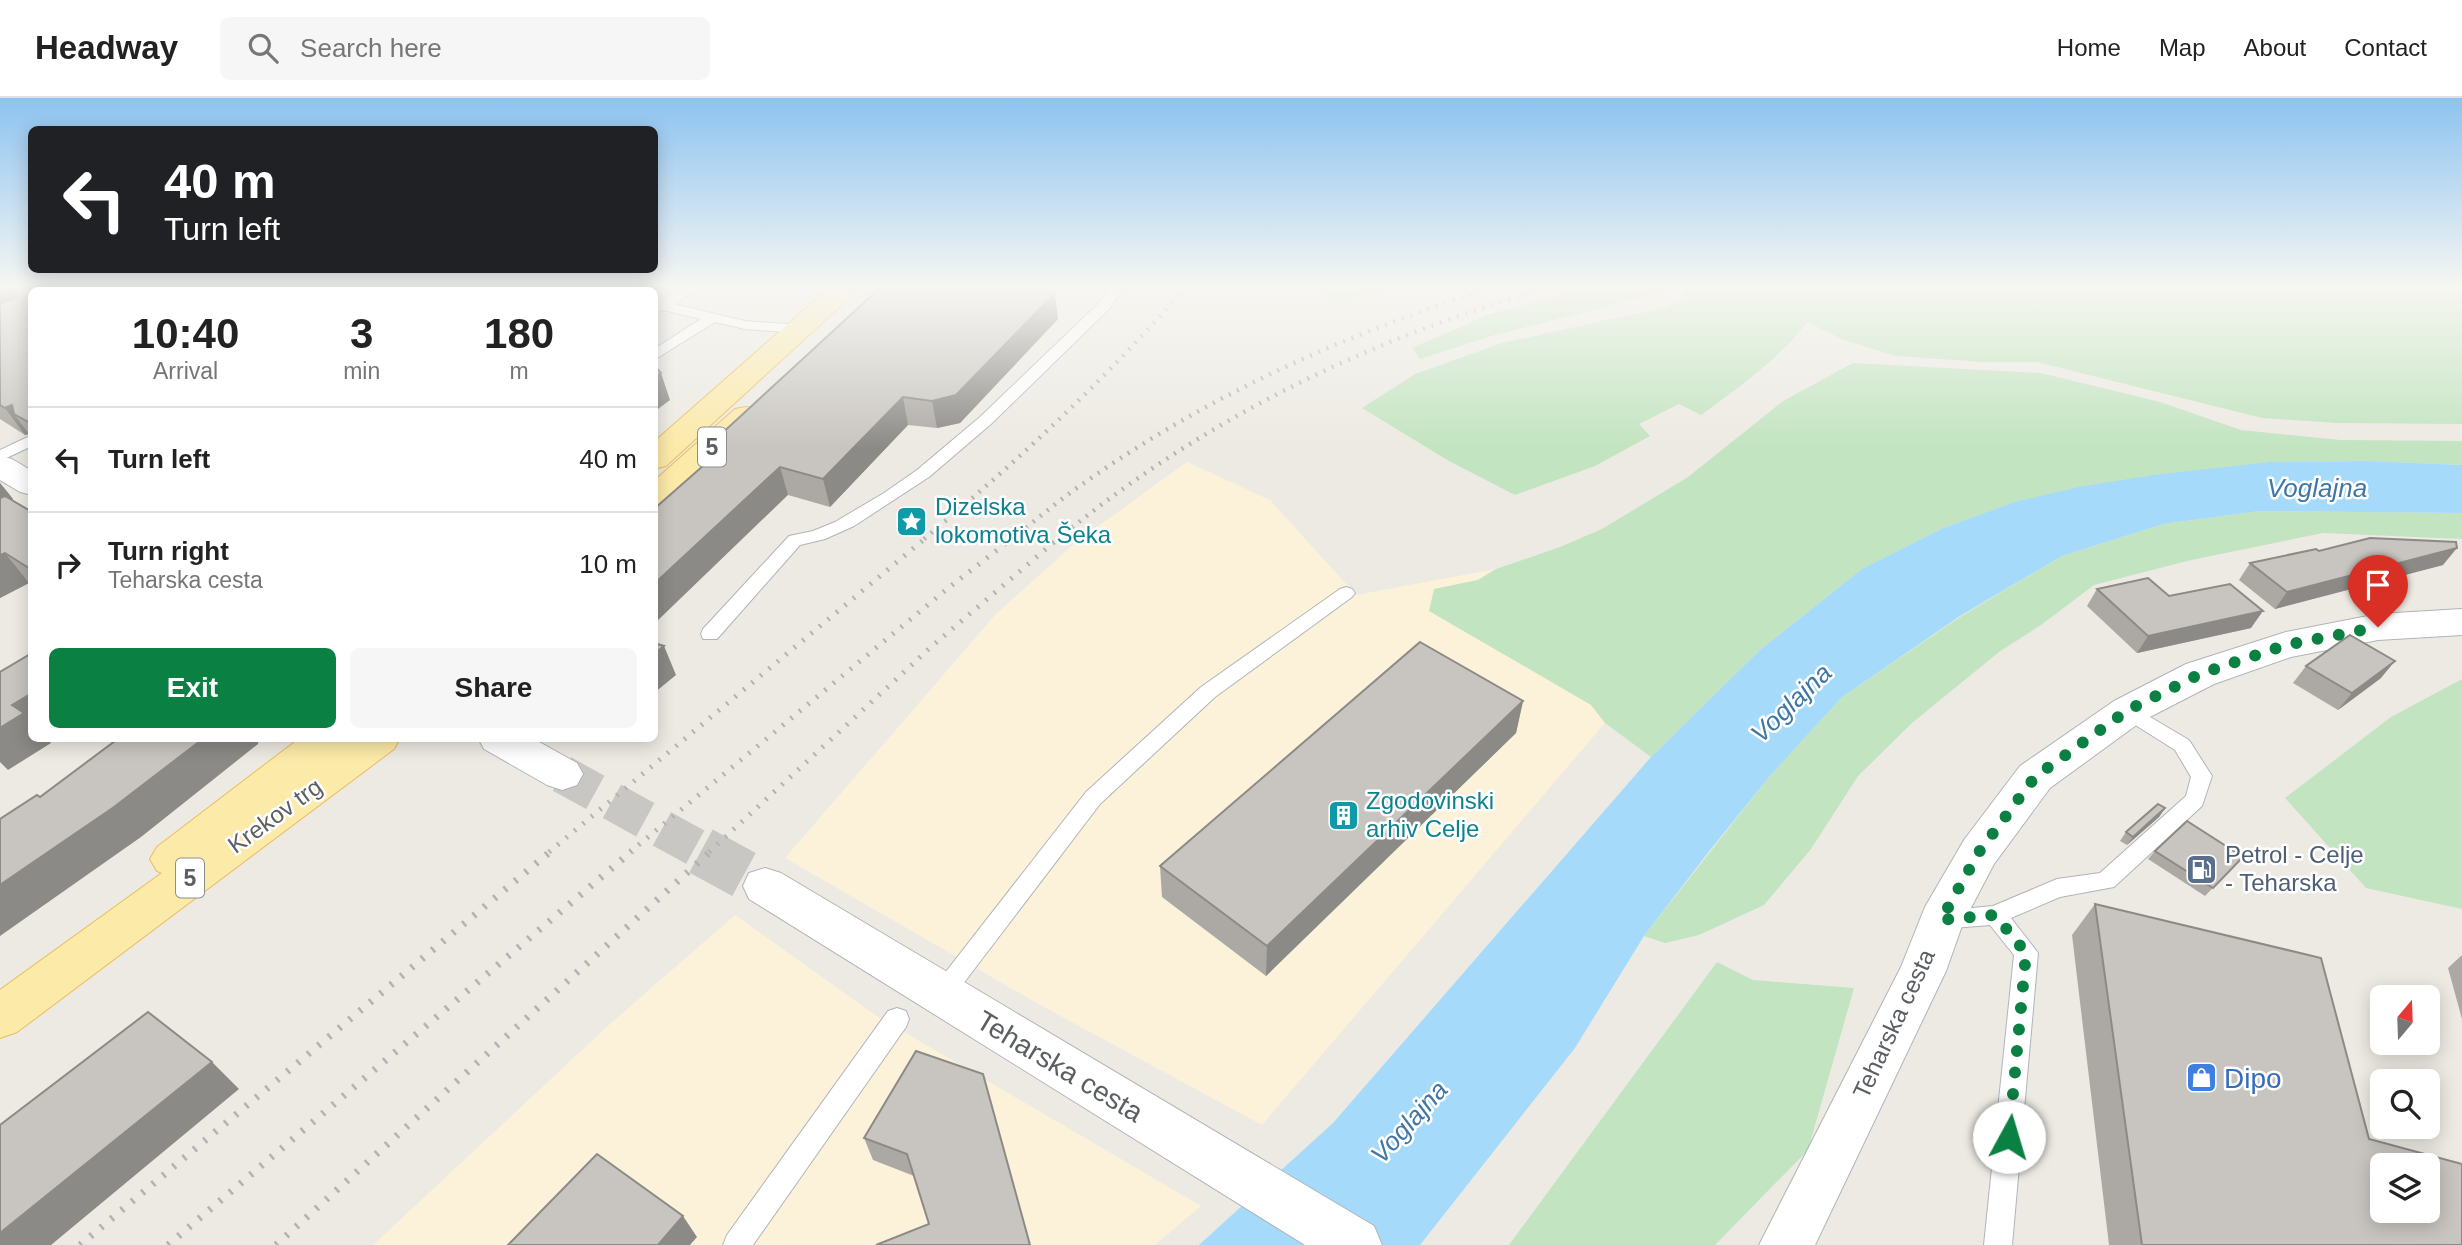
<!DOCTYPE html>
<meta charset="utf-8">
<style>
body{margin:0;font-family:Helvetica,sans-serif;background:#f6f6f6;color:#222;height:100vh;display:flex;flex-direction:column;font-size:26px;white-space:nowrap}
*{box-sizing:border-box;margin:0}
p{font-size:23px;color:#767676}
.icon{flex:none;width:38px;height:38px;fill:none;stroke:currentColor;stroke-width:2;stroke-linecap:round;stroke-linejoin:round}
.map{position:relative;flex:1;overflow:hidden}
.panel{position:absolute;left:28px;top:189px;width:630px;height:455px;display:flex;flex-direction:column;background:#fff;border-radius:10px;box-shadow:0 4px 18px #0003}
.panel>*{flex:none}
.hud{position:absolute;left:28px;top:28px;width:630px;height:147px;border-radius:10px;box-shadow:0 4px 18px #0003;background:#202124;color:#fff;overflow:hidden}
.needle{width:46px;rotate:19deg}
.tools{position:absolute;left:2370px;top:887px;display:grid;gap:14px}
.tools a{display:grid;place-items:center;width:70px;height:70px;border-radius:10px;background:#fff;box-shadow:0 4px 18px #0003;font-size:35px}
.pin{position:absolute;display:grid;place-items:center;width:60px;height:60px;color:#fff;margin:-72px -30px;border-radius:50% 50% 50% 0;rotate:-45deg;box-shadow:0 0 7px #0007}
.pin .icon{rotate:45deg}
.me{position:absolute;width:77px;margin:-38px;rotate:6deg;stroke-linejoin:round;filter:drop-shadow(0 0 5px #0008)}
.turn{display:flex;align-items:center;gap:24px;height:147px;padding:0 21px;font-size:32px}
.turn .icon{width:91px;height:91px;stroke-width:2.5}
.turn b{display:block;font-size:49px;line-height:60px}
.eta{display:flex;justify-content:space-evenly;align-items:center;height:119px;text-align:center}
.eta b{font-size:42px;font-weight:700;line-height:49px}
.action{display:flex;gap:14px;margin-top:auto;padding:14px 21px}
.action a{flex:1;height:80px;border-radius:10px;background:#0b8043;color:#fff;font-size:28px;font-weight:700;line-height:80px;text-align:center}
.action a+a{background:#f6f6f6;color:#222}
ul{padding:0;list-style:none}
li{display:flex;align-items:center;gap:21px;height:105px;padding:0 21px;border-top:2px solid #e0e0e0}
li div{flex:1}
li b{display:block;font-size:26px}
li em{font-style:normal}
header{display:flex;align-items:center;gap:42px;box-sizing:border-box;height:98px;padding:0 35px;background:#fff;border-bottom:2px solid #e0e0e0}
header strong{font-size:33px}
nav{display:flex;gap:38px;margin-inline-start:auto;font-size:24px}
.search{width:490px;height:63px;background:#f6f6f6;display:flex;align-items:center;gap:18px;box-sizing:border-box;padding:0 24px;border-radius:10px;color:#767676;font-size:26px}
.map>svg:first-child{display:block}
.commercial{fill:#fcf2d9}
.green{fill:#c2e4c0}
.water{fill:#a5dafb}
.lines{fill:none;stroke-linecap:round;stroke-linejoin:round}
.tertiary-tunnel-far1{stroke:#c8c7c3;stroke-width:38;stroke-dasharray:38 19;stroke-linecap:butt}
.tertiary-tunnel{stroke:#c8c7c3;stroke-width:49;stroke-dasharray:49 24;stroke-linecap:butt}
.service-casing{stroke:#b0b4b8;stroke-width:2}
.minor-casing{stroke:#b0b4b8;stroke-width:2}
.tertiary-casing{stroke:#b0b4b8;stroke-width:2}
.primary-casing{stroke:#ecbc5d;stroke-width:2}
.service{fill:#fff;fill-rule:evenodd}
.minor{fill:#fff;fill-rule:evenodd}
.tertiary{fill:#fff;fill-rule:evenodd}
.primary{fill:#fceaa9;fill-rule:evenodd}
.rail-far2{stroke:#b2b3b3;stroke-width:4.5;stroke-dasharray:2 7;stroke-linecap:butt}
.rail-far1{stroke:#b2b3b3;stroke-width:5;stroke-dasharray:2 9;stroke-linecap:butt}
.rail{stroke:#b2b3b3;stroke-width:7;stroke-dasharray:2.5 11;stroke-linecap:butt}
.wall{fill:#aca9a5}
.shaded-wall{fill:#8c8a86}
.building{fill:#c8c5c0;stroke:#8c8a86;stroke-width:2;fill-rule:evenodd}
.route{stroke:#0b8043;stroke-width:12;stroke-dasharray:0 21.6}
.labels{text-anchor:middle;stroke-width:5;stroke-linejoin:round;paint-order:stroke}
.shield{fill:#fff;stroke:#8c8f92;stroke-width:2}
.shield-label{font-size:23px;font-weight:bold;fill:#5b5f63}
.culture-label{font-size:24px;fill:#0d838f;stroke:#fff;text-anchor:start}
.street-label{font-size:24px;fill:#5b5f63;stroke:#fff}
.service-label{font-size:24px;fill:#4e5e75;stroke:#fff;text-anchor:start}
.water-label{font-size:26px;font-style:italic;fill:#4076a4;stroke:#fff}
.near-street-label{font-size:28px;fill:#5b5f63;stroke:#fff}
.near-shop-label{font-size:28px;fill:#366cbe;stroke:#fff;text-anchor:start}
</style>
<header>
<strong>Headway</strong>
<div class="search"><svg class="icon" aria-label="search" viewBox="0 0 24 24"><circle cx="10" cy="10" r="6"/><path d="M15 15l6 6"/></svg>Search here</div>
<nav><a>Home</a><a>Map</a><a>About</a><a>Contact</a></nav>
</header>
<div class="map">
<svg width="2462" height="1147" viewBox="0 0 2462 1147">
<rect width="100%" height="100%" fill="#edeae3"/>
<path class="commercial" d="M 1187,364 L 1270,402 L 1356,497 L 1496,471 L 1478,482 L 1434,491 L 1591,607 L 1605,625 L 1262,1027 L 1042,908 L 785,760 L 996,516 L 1075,445 Z
M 735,817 L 875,917 L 1201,1108 L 1155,1147 L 373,1147 L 610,926 Z"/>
<path class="green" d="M 1323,189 L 1389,189 L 1340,206 L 1319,193 Z
M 1586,189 L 1669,189 L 1659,195 L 1491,238 L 1420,261 L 1412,250 L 1490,216 Z
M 1688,189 L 2462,189 L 2462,326 L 2336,325 L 2262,320 L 2037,264 L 1983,264 L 1896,258 L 1844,242 L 1807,224 C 1785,256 1733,294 1701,317 L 1679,306 L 1639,326 L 1650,338 L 1595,368 L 1515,397 L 1449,363 L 1362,310 L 1415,276 L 1502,245 L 1667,209 L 1682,201 Z
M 1853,265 L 2041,275 L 2160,304 L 2241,332 L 2340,342 L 2462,343 L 2462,367 L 2368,363 L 2270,364 L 2016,404 L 1943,430 L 1862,471 L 1760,552 L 1651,659 L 1605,625 L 1591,607 L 1429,513 L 1434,491 L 1478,482 L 1496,471 L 1560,449 L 1602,431 L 1688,379 L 1783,303 Z
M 2260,413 L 2462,415 L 2462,441 L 2323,435 L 2191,462 L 2094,487 L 2041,527 L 1999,554 L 1912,625 L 1858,678 L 1811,751 L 1764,807 L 1699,837 L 1665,845 L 1644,838 L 1769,679 L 1841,600 L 1960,519 L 2062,458 L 2163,426 Z
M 2462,581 L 2462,811 L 2366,790 L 2285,700 L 2391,619 Z
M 1717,864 L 1753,882 L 1854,890 L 1808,1052 L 1715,1147 L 1509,1147 Z"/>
<path class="water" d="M 2368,363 L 2462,367 L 2462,415 L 2260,413 L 2163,426 L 2062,458 L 1960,518 L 1841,600 L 1769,679 L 1707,756 L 1644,838 L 1575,950 L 1420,1147 L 1199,1147 L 1333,1025 L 1651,659 L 1760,552 L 1862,471 L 1943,430 L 2015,404 L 2079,389 L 2154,377 L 2270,364 Z"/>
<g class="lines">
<path class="tertiary-tunnel-far1" d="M 562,676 L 704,754"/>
<path class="tertiary-tunnel" d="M 701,753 L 765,788"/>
<defs>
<path id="service" d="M 620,189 L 636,189 L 633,192 L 618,192 Z
M 683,189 L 701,189 L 674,206 L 745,223 L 800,227 L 807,231 L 800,235 L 745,231 L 715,224 L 654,262 L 654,251 L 701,221 L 663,212 L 654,215 L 654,202 L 659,203 Z
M 1111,189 L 1125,189 L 1109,211 L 991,326 L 929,379 L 854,428 L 825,441 L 800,447 L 717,541 L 703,541 L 701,536 L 703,531 L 789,438 L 813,433 L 835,424 L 884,395 L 917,372 L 980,319 L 1099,205 Z
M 32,337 L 32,348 L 0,363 L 0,352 Z
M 1346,489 L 1352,491 L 1355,495 L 1352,499 L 1215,599 L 1100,706 L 950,903 L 942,906 L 934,903 L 930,896 L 934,889 L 1086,694 L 1201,589 L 1340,491 Z
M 2128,606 L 2189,642 L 2212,678 L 2202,708 L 2114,789 L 2060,799 L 2011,820 L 2038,855 L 2012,1147 L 1984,1147 L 2014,857 L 1990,827 L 1941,831 L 1933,829 L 1930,822 L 1933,815 L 1941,813 L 1993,808 L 2057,781 L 2100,775 L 2186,698 L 2191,679 L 2175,652 L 2121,618 L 2118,613 L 2121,608 Z
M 897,910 L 906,913 L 909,921 L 906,929 L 753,1147 L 723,1147 L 727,1137 L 888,913 Z"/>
<path id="minor" d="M 0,358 L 12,361 L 32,373 L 32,397 L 20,394 L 0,382 Z"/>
<path id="tertiary" d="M 2462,511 L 2462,537 L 2378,542 L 2291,559 L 2214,586 L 2142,623 L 2050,690 L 1994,766 L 1963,825 L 1946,873 L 1815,1147 L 1759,1147 L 1901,869 L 1925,809 L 1964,742 L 2020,668 L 2114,603 L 2186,566 L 2286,534 L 2378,516 Z
M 478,640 L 532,640 L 577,665 L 583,676 L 577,687 L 562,692 L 547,687 L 484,651 Z
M 765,770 L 781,775 L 1374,1128 L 1382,1147 L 1305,1147 L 749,801 L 743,788 L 749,775 Z"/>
<path id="primary" d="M 830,189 L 861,189 L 666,368 L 654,371 L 654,344 Z
M 746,309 L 757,311 L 762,318 L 757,325 L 666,409 L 654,412 L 654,383 L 735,311 Z
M 300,640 L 400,640 L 394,651 L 17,934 L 0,940 L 0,892 L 162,775 L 157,773 L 150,761 L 157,749 Z"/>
</defs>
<use href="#service" class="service-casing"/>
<use href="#minor" class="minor-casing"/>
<use href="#tertiary" class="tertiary-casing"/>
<use href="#primary" class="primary-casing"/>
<use href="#service" class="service"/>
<use href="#minor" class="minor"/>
<use href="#tertiary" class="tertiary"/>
<use href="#primary" class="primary"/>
<path class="rail-far2" d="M 924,441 C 1020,361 1104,283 1186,189
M 1012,441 C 1036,422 1059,402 1084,385 C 1210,296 1349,234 1496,189
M 1058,441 C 1203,321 1371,239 1552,189"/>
<path class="rail-far1" d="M 549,754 L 927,439
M 630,754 L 947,491 L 1014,439
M 709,754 L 931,549 L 1060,439"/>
<path class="rail" d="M 80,1147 L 551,753
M 168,1147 L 632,753
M 276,1147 L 711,753"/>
</g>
<path class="wall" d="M 0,189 L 176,189 L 178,192 L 32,192 L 32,339 L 29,336 L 25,337 L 0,321 Z
M 881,189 L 1040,189 L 1038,191 L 1058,221 L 960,325 L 937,330 L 908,327 L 830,409 L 788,397 L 711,361 L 707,349 Z
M 0,385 L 13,401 L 12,402 L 32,414 L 32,486 L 29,485 L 0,500 Z
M 2319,453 L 2443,467 L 2275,511 L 2239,482 L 2250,465 Z
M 2097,491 L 2169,498 L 2251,530 L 2137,555 L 2087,508 Z
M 2306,568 L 2381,580 L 2338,612 L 2293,585 Z
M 1523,603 L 1516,635 L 1266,878 L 1162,799 L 1160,768 Z
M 2165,710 L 2159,719 L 2127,747 L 2120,743 L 2126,734 Z
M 2155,753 L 2243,759 L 2205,798 L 2148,761 Z
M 2095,806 L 2369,1041 L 2462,1147 L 2109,1147 L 2072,837 Z
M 2462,857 L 2462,921 L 2448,870 Z
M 916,953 L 929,1126 L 914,1078 L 873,1062 L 864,1040 Z"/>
<path class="shaded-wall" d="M 0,189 L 20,189 L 32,206 L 0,222 Z
M 121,189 L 176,189 L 178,192 L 113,192 Z
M 1055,195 L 1058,221 L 960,325 L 937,330 L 932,303 Z
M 661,275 L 670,302 L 654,314 L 654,280 Z
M 903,299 L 908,327 L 830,409 L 823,381 Z
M 12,307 L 14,316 L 29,336 L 25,337 L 5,310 Z
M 780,369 L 788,397 L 654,526 L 654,486 Z
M 0,385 L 13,401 L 0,409 Z
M 2457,450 L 2443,467 L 2275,511 L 2287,494 Z
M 5,455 L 29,485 L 0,500 L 0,457 Z
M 2263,513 L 2251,530 L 2137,555 L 2148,538 Z
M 664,548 L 676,577 L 654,595 L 654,556 Z
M 2395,563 L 2381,580 L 2338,612 L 2352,595 Z
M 32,595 L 32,640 L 47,640 L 51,645 L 8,672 L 0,664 L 0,630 L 12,607 Z
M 1523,603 L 1516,635 L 1266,878 L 1267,848 Z
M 204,640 L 259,640 L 258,646 L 141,739 L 0,838 L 0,787 Z
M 2165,710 L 2159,719 L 2127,747 L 2133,739 Z
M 212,964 L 239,991 L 51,1147 L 0,1147 L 0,1135 Z
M 683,1118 L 697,1139 L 690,1147 L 658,1147 Z"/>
<path class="building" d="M 16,189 L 121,189 L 113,192 L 32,192 L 32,326 L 14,316 L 12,307 L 5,310 L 0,307 L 0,206 L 16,200 Z
M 881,189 L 1029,189 L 1055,195 L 956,297 L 932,303 L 903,299 L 823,381 L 780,369 L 654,486 L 654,411 L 720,353 L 707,349 Z
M 654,267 L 661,275 L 654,280 Z
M 5,398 L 32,414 L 32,472 L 5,455 L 0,457 L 0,400 Z
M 2370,440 L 2456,444 L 2457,450 L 2287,494 L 2250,465 L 2316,451 L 2319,453 Z
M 2148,480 L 2169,498 L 2230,486 L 2263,513 L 2148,538 L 2097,491 Z
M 2350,537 L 2395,563 L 2352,595 L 2306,568 Z
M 1420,544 L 1523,603 L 1267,848 L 1160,768 Z
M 654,545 L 664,548 L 654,556 Z
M 32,555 L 32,595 L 12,607 L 24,615 L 0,630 L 0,574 Z
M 119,640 L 204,640 L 114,709 L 0,787 L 0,721 L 37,697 L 40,699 Z
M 2158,706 L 2165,710 L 2133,739 L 2126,734 Z
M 2187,723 L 2243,759 L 2213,790 L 2155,753 Z
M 2095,806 L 2321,860 L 2369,1041 L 2462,1066 L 2462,1147 L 2142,1147 ZM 2382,1068 L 2427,1068 L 2427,1113 L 2382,1113 Z
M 148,914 L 212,964 L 0,1135 L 0,1027 Z
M 916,953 L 983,976 L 1030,1147 L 876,1147 L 929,1126 L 907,1056 L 864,1040 Z
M 597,1056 L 683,1118 L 658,1147 L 508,1147 Z"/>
<linearGradient id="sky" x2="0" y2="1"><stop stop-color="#8dc3f0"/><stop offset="0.54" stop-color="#f7f6f2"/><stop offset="1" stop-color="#f7f6f2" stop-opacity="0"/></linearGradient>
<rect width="2462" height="350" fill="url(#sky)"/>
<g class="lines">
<path class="route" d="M 2009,1039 L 2026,855 L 1995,817 L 1941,822 L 1979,754 L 2035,679 L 2128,612 L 2200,576 L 2286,547 L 2378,529"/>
</g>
<defs>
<symbol id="sight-square" viewBox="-11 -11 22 22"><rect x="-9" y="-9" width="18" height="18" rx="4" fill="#0f9aa8" stroke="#fff"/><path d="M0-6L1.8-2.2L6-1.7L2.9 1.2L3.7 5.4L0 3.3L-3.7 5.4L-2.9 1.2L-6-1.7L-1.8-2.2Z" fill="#fff"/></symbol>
<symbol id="building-square" viewBox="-11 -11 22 22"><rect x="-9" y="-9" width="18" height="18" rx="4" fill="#0f9aa8" stroke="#fff"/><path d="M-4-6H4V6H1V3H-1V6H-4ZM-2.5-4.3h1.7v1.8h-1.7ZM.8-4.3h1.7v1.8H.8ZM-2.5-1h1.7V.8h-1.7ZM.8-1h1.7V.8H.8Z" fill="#fff"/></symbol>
<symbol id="fuel-square" viewBox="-11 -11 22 22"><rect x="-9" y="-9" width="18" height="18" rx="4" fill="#5c6f8a" stroke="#fff"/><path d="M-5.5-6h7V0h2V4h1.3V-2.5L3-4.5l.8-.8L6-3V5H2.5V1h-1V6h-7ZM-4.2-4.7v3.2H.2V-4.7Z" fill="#fff"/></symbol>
<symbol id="shop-square" viewBox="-11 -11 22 22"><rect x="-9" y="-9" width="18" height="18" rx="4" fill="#3f7fe0" stroke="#fff"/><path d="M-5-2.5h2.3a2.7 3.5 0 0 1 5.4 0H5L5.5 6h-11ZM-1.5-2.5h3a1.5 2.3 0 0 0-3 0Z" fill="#fff"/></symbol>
</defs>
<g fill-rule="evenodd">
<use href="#sight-square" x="894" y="406" width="35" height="35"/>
<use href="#building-square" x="1326" y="700" width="35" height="35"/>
<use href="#fuel-square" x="2184" y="754" width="35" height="35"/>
<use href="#shop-square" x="2184" y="962" width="35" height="35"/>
</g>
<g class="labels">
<g class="shield">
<rect x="698" y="329.5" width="28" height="39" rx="5"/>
<rect x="176" y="760.5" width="28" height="39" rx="5"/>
</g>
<g class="shield-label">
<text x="712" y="357">5</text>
<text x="190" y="788">5</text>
</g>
<g class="culture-label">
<text x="935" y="417">Dizelska<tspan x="935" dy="28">lokomotiva Šeka</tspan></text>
<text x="1366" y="711">Zgodovinski<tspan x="1366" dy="28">arhiv Celje</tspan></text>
</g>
<g class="street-label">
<text transform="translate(275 718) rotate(-36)" y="8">Krekov trg</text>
<text transform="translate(1894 926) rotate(-65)" y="8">Teharska cesta</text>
</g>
<g class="service-label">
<text x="2225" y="765">Petrol - Celje<tspan x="2225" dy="28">- Teharska</tspan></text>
</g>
<g class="water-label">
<text x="2317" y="399">Voglajna</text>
<text transform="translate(1791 605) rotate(-44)" y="9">Voglajna</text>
<text transform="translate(1409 1024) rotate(-48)" y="9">Voglajna</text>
</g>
<g class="near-street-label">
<text transform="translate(1060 968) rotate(31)" y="10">Teharska cesta</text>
</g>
<g class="near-shop-label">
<text x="2224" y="990">Dipo</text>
</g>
</g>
</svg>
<div class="tools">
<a><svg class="needle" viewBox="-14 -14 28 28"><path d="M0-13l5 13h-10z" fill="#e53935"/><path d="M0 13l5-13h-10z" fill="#767676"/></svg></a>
<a><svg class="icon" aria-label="search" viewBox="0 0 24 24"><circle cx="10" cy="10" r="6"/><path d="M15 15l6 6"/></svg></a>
<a><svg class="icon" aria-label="layers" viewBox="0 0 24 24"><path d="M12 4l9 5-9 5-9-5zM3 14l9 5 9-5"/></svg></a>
</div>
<div class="pin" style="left:2378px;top:529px;background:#d93025"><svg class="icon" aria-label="arrive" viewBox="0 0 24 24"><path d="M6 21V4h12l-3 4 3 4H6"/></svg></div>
<svg class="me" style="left:2009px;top:1039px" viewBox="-20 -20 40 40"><circle r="19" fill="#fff"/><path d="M0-13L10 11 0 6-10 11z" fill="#0b8043"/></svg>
<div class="hud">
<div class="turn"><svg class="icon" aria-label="left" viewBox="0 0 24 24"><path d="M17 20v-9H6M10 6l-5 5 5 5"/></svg><div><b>40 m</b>Turn left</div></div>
</div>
<section class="panel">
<div class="eta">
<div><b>10:40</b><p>Arrival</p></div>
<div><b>3</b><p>min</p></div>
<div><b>180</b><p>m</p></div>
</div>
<ul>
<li><svg class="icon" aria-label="left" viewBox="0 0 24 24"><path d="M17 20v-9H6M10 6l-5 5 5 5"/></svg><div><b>Turn left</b></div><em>40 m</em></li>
<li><svg class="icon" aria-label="right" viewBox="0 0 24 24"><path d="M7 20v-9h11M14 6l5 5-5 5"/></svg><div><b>Turn right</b><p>Teharska cesta</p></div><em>10 m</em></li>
</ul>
<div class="action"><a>Exit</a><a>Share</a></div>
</section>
</div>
